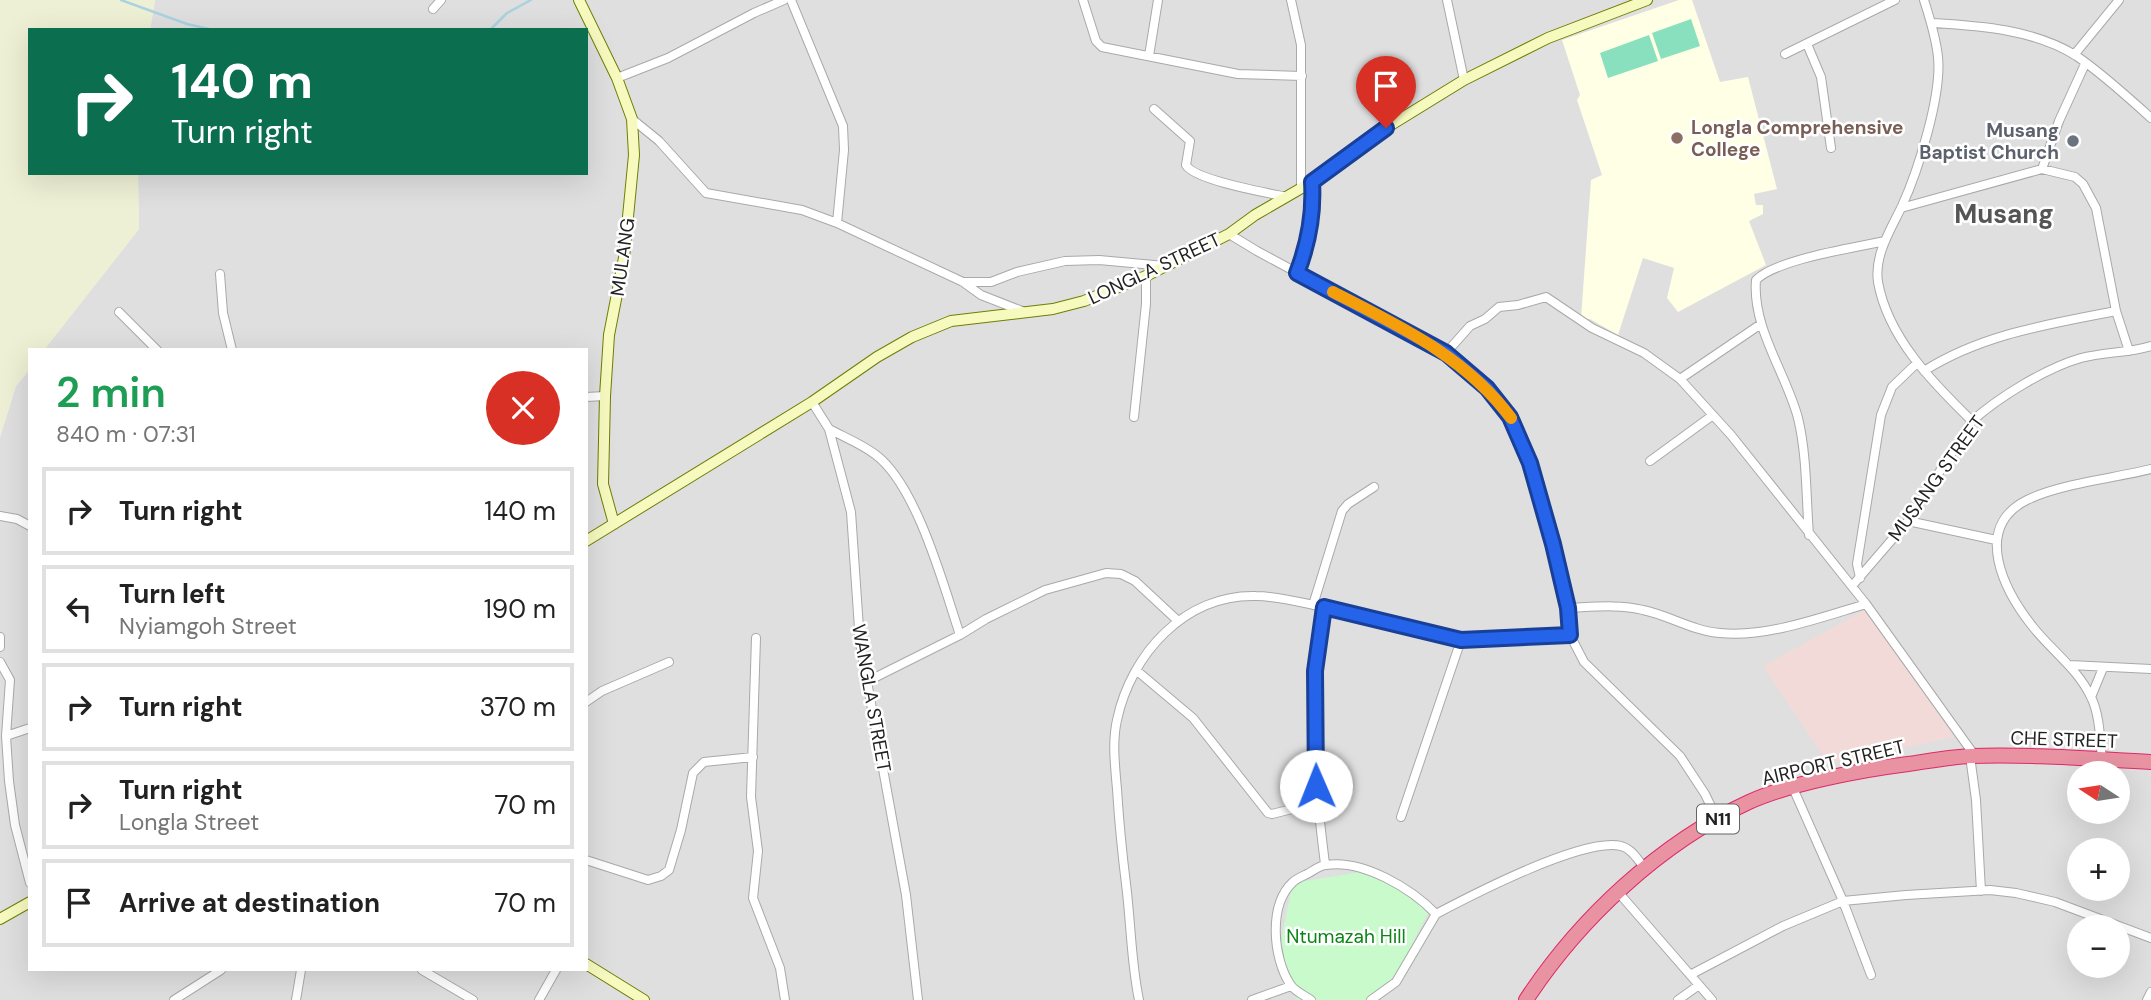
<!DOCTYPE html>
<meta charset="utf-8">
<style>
body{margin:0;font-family:"DM Sans",sans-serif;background:#f6f6f6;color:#222;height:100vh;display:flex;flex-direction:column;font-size:26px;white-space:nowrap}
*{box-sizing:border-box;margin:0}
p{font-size:23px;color:#767676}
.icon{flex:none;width:38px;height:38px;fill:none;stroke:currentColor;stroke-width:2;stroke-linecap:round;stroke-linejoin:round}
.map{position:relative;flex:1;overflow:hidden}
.drawer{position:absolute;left:28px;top:348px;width:560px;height:623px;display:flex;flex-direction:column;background:#fff;border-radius:0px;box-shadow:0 7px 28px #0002}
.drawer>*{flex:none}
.guide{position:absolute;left:28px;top:28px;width:560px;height:147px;border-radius:0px;box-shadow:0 7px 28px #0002;background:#0b6e4f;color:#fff;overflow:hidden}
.needle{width:46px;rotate:282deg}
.tools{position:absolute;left:2067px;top:761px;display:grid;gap:14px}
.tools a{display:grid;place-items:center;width:63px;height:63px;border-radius:50%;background:#fff;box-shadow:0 7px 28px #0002;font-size:35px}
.pin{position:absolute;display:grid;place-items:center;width:60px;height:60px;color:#fff;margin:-72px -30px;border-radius:50% 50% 50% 0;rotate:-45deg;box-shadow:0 0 7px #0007}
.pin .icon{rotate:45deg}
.me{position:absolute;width:77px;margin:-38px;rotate:359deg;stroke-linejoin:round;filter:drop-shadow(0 0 5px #0008)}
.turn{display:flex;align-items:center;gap:24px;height:147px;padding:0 28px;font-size:32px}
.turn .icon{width:91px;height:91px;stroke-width:2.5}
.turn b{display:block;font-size:49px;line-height:60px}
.round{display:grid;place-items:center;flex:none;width:74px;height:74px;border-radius:37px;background:#f6f6f6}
.head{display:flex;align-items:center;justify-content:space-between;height:119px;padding:0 28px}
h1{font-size:42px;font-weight:600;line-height:52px;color:#1e9e55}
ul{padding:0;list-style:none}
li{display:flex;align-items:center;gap:21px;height:88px;margin:0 14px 10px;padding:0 14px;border:4px solid #e0e0e0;border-radius:0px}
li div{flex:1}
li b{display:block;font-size:26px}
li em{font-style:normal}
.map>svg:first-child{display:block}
.residential{fill:#e0dfdf;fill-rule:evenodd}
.commercial{fill:#f2dad9}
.education{fill:#ffffe5}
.farmland{fill:#eef0d5}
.park{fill:#c8facc}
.pitch{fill:#88e0be}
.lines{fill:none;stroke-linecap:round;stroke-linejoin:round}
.stream{stroke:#aad3df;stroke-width:2.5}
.street-casing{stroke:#a9a9a9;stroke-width:10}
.secondary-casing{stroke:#707d05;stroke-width:12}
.highway-casing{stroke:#dc2a67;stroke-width:16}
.street{stroke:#fff;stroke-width:8}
.secondary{stroke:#f7fabf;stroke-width:10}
.highway{stroke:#e892a2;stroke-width:14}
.route-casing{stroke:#184099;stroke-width:18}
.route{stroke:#2563eb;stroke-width:12}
.slow{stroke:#f59e0b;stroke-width:12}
.education-dot{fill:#8d6e63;stroke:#fff;stroke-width:2.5}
.worship-dot{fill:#6b7280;stroke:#fff;stroke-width:2.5}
.labels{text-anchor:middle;stroke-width:5;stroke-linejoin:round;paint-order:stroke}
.shield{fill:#fff;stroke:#646464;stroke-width:2}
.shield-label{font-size:18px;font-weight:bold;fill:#222}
.education-label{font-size:19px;font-weight:bold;fill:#785e54;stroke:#fff;text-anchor:start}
.worship-label{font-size:19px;font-weight:bold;fill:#5b616d;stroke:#fff;text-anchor:end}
.street-label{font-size:19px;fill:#222;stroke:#fff}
.park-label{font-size:19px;fill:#0c8416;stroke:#fff}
.district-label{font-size:26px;font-weight:bold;fill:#555;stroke:#fff}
</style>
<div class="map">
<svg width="2151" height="1000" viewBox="0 0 2151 1000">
<rect width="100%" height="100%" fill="#f2efe9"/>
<path class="residential" d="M 155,0 L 2151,0 L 2151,1000 L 0,1000 L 0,437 L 16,386 L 30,369 L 30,970 L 586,970 L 586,350 L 44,350 L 139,229 L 138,173 L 586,173 L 586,30 L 150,30 ZM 2079,774 L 2118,774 L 2118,812 L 2079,812 ZM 2079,850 L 2118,850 L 2118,889 L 2079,889 ZM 2079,928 L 2118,928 L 2118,966 L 2079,966 Z"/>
<path class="commercial" d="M 1865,610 L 1955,737 L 1828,763 L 1763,666 Z"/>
<path class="education" d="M 1679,0 L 1692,0 L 1720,82 L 1748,77 L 1777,189 L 1754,194 L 1756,205 L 1763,205 L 1763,214 L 1749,221 L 1766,265 L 1678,312 L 1667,298 L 1674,268 L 1643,258 L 1618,335 L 1590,319 L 1581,318 L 1591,180 L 1602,175 L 1577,100 L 1580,95 L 1562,40 Z"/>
<path class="farmland" d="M 0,0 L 155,0 L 150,30 L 30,30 L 30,173 L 138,173 L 139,229 L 44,350 L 30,350 L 30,369 L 16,386 L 0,437 Z"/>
<path class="park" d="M 1367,871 L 1411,892 L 1430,909 L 1393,982 L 1368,1000 L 1297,1000 L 1279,950 L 1293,883 Z"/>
<path class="pitch" d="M 1691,19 L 1700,46 L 1661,59 L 1652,33 Z
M 1649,35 L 1658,61 L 1608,78 L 1600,53 Z"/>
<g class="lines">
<path class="stream" d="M 121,0 L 187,24 L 213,30
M 490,30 L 507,13 L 531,0"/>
<defs>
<path id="street" d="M 791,0 L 843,126 L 844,150 L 837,223
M 1083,0 L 1096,41 L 1102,47 L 1238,74 L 1302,76
M 1291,0 L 1301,45 L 1301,189
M 1447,0 L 1464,80
M 1924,0 C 1930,19 1936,37 1938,57 C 1942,95 1918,171 1902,206 C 1891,229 1874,255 1878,282 C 1888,338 1933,383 1972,421
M 433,9 L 441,0
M 1932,23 C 1980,26 2032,29 2075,55 C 2099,71 2129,98 2151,118
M 1807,44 L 1821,77 L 1831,148
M 1785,54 L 1895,0
M 2074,55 L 2119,0
M 1149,56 L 1158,0
M 617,78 L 668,58 L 754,13 L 784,0
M 1154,109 L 1190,141 L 1186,165 C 1194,180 1268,193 1287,197
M 632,119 L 659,141 L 706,193 L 802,210 L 837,223 L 963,282 L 981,295 L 1022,311
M 2042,169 L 2059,121 L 2085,64
M 1901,208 L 2042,169 L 2075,177 L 2083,184 L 2096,208 L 2116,311 L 2129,351
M 1229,234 L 1257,251 L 1446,353 L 1487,388 L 1510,417 L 1530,463 L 1553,544 L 1568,608 L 1570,635 L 1584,662 L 1680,756 L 1705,794 L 1717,819
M 1297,273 C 1309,242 1314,214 1312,182
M 220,274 L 223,313 L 232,350
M 963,282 L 991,282 L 1017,272 L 1065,261 L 1099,260 L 1165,266
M 119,312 L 157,350
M 1446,353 L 1470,326 L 1485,319 L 1499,307 L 1518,305 L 1546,297 L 1592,328 L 1644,353 L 1680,379 L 1731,435 L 1866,604 L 1975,756
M 1924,371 C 1982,334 2050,324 2116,311
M 1680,379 L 1761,324
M 586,397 L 605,396
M 812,402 L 829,429 L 851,512 L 860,643 L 906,895 L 918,1000
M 1134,417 L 1146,304 L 1146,276
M 829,429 C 844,437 862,444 876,455 C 917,486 944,587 960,635
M 1650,461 L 1713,415
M 0,516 L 17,519 L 30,526
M 1908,521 L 1996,540
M 1809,535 C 1806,497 1807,455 1798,418 C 1786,373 1752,328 1756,280 C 1777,259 1854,248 1885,241
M 1860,578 L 1857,564 L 1881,415 L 1892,387 L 1917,363
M 1852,586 L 1908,521 L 1972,421 C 1999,397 2046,368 2081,358 C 2104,352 2128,353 2151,346
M 1313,605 L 1342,511 L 1348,504 L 1374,487
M 1568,608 C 1593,607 1619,604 1643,610 C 1668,615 1693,631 1720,633 C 1766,638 1822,617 1866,604
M 0,637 L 0,647
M 756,638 L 751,797 L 758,851 L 753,898 L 780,968 L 785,1000
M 0,662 L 10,680 L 6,736 L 9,781 L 15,825 L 30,883
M 2070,665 L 2151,669
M 1136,670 L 1193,718 L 1268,813 L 1272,814 L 1316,803
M 866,682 L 960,635 L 986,619 L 1045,590 L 1106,573 L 1121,574 L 1135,581 L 1177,620
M 2091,697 L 2103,668
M 586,702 L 602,691 L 669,662
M 6,736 L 30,728
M 1970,756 L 1976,800 L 1981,891
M 2102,759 C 2100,740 2100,715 2091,697 C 2078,669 2052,651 2033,627 C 2005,592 1971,528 2027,500 C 2059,484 2115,478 2151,469
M 1793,788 L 1843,901 L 1871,975
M 1401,817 L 1461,640
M 586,860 L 648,880 L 661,876 L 669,870 L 681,830 L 693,773 L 704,762 L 753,757
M 1325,864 C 1317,800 1310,736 1315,671 C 1316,650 1321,628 1324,607 L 1461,640 L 1570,635
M 1618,892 L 1712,1000
M 1436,914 C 1472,895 1584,837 1621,846 C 1632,849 1637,859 1644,867
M 422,970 L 473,1000
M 1690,975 L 1783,926 L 1843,901 L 1906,895 L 1990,890 L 2016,893 L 2055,902 L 2151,938
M 174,1000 L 221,970
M 296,1000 L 301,970
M 539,1000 L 556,970
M 1139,1000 C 1131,962 1131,923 1126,884 C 1122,852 1119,821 1117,789 C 1115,766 1112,742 1117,720 C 1131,654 1185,594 1256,596 C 1279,596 1302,603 1324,607
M 1252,1000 L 1291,986
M 1311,1000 C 1304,995 1294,991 1290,984 C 1273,958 1268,905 1293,882 C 1296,879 1303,876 1307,874 C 1313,871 1320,865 1326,865 C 1363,859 1412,889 1436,914 L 1396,982 L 1371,1000
M 1678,1000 L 1699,985
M 2147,1000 L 2151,992"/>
<path id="secondary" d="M 579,0 L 617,78 L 632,119 L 634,155 L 624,258 L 609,335 L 605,396 L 603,484 L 614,524
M 586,541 L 812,402 L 877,357 L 912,337 L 951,321 L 1053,309 L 1084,301 L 1146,276 L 1229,234 L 1255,215 L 1312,182 L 1386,128 L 1464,80 L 1548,38 L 1647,0
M 0,919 L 30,902
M 586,964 L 644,1000"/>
<path id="highway" d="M 1526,1000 C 1579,919 1660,843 1749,802 C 1791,783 1861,770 1908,764 C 1929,761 1950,757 1971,756 C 2031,754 2091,759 2151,762"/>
</defs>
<use href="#street" class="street-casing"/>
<use href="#secondary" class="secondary-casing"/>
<use href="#highway" class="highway-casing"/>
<use href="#street" class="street"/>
<use href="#secondary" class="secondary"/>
<use href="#highway" class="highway"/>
</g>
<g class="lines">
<defs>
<path id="route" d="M 1316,786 L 1315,671 L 1324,607 L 1461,640 L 1570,635 L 1568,608 L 1553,544 L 1530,463 L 1510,417 L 1487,388 L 1446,353 L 1297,273 C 1309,242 1314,214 1312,182 L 1386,128"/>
</defs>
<use href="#route" class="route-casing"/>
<use href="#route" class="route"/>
<path class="slow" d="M 1333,292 C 1399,326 1465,356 1511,418"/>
</g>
<circle class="education-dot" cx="1677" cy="138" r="7"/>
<circle class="worship-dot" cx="2073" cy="141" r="7"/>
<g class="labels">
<rect class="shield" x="1697" y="804.5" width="42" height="29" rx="5"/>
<g class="shield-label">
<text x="1718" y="825">N11</text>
</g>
<g class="education-label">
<text x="1691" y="134">Longla Comprehensive<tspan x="1691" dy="22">College</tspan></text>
</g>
<g class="worship-label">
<text x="2059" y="137">Musang<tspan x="2059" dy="22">Baptist Church</tspan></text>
</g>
<g class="street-label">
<text transform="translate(622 257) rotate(-82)" y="7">MULANG</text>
<text transform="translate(1154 268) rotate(-25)" y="7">LONGLA STREET</text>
<text transform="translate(1936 478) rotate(-54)" y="7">MUSANG STREET</text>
<text transform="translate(872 698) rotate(80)" y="7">WANGLA STREET</text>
<text transform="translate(2064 739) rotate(2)" y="7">CHE STREET</text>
<text transform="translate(1833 762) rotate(-13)" y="7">AIRPORT STREET</text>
</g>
<g class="park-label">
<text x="1346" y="943">Ntumazah Hill</text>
</g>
<g class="district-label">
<text x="2004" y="223">Musang</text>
</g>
</g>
</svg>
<div class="tools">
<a><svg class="needle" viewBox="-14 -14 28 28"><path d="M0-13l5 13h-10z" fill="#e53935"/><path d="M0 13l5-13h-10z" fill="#767676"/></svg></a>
<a>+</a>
<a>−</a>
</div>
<div class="pin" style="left:1386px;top:128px;background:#d93025"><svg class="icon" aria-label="arrive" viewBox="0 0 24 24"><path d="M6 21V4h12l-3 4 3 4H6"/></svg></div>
<svg class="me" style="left:1316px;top:786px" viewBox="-20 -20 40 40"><circle r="19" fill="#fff"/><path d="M0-13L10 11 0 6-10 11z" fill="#2563eb"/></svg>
<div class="guide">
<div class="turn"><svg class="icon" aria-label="right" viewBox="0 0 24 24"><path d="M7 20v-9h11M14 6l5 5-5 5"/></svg><div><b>140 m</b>Turn right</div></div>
</div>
<section class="drawer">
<div class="head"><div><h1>2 min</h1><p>840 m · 07:31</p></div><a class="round" style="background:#d93025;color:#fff"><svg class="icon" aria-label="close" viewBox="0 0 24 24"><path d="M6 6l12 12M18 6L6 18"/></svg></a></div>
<ul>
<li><svg class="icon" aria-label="right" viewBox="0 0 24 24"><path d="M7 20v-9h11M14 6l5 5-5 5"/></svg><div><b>Turn right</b></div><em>140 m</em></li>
<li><svg class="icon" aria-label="left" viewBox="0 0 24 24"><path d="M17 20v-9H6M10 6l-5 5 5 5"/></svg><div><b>Turn left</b><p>Nyiamgoh Street</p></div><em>190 m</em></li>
<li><svg class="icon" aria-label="right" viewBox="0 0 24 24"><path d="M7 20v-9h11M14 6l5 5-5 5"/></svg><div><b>Turn right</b></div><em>370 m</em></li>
<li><svg class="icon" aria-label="right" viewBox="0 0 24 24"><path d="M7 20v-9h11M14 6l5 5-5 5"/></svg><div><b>Turn right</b><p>Longla Street</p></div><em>70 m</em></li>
<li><svg class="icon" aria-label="arrive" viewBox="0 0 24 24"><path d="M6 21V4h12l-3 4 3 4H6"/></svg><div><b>Arrive at destination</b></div><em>70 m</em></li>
</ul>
</section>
</div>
